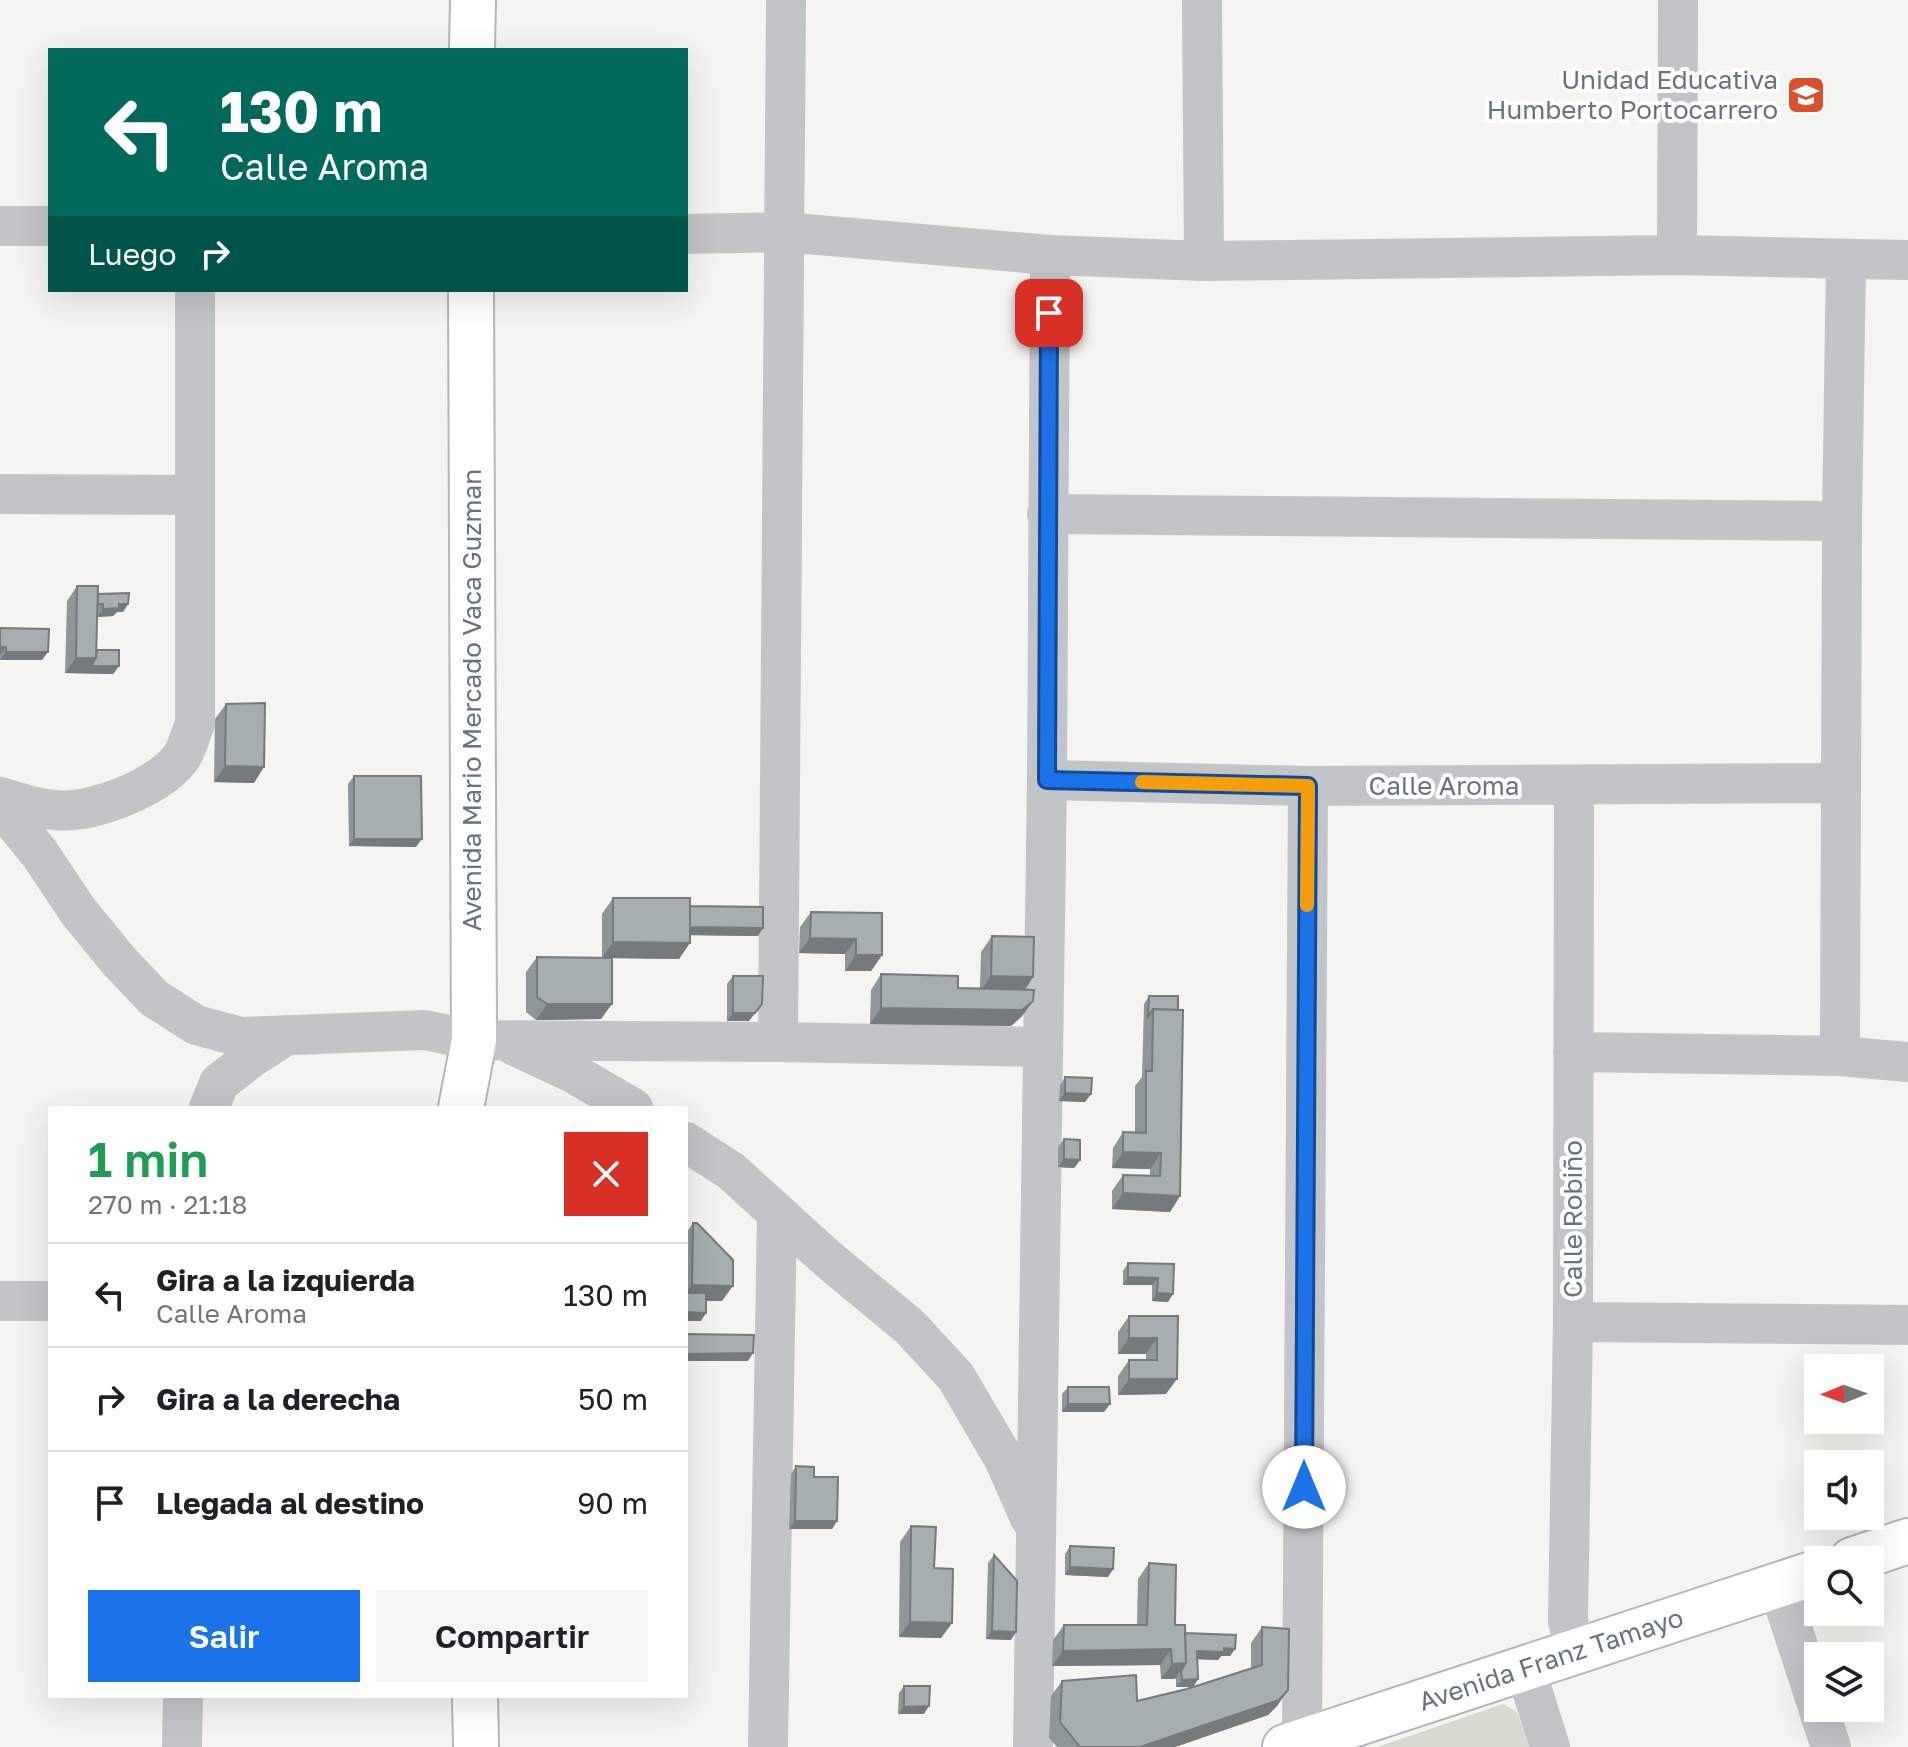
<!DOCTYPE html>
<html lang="es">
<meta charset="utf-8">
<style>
body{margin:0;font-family:"Golos Text",sans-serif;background:#f6f6f6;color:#202124;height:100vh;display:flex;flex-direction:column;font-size:30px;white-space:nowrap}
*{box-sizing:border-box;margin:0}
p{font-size:26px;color:#757577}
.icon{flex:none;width:44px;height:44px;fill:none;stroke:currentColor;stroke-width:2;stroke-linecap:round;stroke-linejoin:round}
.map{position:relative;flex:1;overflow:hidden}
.side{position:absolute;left:48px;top:1106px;width:640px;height:592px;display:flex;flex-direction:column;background:#fff;border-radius:0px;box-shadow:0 8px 32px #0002}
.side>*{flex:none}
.hud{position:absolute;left:48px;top:48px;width:640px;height:244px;border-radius:0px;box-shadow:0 8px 32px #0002;background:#00695c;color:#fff;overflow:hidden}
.needle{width:52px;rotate:269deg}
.buttons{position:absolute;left:1804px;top:1354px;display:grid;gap:16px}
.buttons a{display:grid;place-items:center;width:80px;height:80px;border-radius:0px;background:#fff;box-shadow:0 8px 32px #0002;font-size:40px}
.pin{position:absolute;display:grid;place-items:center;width:68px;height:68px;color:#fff;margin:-34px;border-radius:16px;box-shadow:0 4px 12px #0006}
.me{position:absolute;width:88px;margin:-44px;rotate:0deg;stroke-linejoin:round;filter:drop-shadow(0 0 6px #0008)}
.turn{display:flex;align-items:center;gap:28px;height:168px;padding:0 40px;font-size:36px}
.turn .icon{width:104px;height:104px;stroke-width:2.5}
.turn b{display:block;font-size:56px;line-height:68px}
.then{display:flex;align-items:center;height:76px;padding:0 40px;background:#0003;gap:16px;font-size:30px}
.round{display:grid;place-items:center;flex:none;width:84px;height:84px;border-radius:0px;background:#f6f6f6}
.head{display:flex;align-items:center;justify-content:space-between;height:136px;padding:0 40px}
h1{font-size:48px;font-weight:600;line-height:60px;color:#1e9e55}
.button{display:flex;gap:16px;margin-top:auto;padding:16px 40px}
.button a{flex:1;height:92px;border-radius:0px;background:#1a73e8;color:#fff;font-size:32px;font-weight:600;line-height:92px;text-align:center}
.button a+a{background:#f6f6f6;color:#202124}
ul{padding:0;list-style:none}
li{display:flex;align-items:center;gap:24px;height:104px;padding:0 40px;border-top:2px solid #e0e0e0}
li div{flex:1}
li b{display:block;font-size:30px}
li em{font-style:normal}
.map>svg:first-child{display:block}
.green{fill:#d5dbd1}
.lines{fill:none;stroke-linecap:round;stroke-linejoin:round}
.secondary-casing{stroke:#b2b7ba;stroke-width:48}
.street{stroke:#c2c5c8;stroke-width:40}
.secondary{stroke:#fff;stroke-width:44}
.wall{fill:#8f9699}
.shaded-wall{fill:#747a7d}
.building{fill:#a6aeb2;stroke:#747a7d;stroke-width:2}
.route-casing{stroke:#114b97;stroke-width:20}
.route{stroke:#1a73e8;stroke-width:14}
.slow{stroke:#f59e0b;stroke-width:14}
.labels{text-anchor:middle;stroke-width:8;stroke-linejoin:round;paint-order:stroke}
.poi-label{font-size:26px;fill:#647480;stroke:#fff;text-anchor:end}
.street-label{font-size:26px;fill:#647480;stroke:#fff}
</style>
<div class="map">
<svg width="1908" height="1747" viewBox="0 0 1908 1747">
<rect width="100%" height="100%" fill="#f4f4f0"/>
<path class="green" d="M 1503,1704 L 1517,1712 L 1529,1747 L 1377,1747 Z"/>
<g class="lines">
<defs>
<g id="secondary">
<path d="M 472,50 L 473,0"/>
<path d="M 461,1108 L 474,1040 L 471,290"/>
<path d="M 1852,1560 L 1908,1541"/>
<path d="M 475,1696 L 476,1747"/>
<path id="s1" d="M 1285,1747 L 1818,1572"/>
</g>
</defs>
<use href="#secondary" class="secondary-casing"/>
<path class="street" d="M 1202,0 L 1204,261
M 0,226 L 50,226
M 686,234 L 783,232 L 1050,255 L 1204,261 L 1677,255 L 1908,260
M 1677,255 L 1678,0
M 0,494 L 195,495
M 1047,514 L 1842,521
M 1047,780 L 1308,786 L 1840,783
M 1574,786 L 1573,1322 L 1568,1621 L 1576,1651
M 0,797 C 18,802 37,809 55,810 C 92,814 157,788 180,759 C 187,750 190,735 195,724 L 195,290
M 0,805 L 40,854 L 78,911 L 118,960 L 154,998 L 196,1025 L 241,1037 L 424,1030 L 474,1040 L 778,1042 L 1042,1047
M 778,1042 L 786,0
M 513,1045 L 571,1072 L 633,1108
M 1573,1052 L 1840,1056 L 1908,1062
M 1840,1056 L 1842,521 L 1846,259
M 209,1108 L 219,1083 L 251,1058 L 287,1035
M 686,1142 L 731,1171 L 829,1260 L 910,1327 L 956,1377 L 1004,1459 L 1030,1518
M 0,1301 L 50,1301
M 1573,1322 L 1908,1325
M 1778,1585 L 1818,1707
M 1525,1668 L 1550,1747
M 1818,1708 L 1831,1747
M 1302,1742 L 1308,786
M 182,1747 L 183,1696
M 768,1747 L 777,1213
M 1033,1747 L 1047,780 L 1050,255"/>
<use href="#secondary" class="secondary"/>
</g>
<path class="wall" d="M 77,586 L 128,604 L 123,612 L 117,612 L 113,616 L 97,617 L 97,650 L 119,666 L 113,674 L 65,673 L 67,601 Z
M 0,628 L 42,660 L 0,660 Z
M 226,704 L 254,783 L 214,782 L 215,719 Z
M 354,776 L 416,847 L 349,846 L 348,784 Z
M 613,898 L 690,906 L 758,936 L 690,935 L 679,959 L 612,958 L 601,1019 L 536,1020 L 526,1012 L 526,972 L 537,957 L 602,958 L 602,914 Z
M 811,912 L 882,955 L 871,971 L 845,971 L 845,954 L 799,953 L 800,927 Z
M 992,936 L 1033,977 L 1025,989 L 1033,1001 L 1022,1016 L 1011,1026 L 870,1024 L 871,990 L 881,974 L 958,988 L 980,988 L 981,952 Z
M 733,976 L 749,1021 L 727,1021 L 727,984 Z
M 1149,996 L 1178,996 L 1180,1196 L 1170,1212 L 1112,1209 L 1112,1191 L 1123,1175 L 1150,1175 L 1150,1169 L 1112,1168 L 1113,1148 L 1123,1132 L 1135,1132 L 1135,1086 L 1142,1077 L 1144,1004 Z
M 1065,1077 L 1091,1094 L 1085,1102 L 1059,1101 L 1060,1085 Z
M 1064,1139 L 1080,1160 L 1074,1168 L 1058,1167 L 1058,1147 Z
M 693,1223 L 722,1301 L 706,1301 L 701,1321 L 686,1321 L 686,1233 Z
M 1128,1263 L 1174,1264 L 1168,1302 L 1152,1301 L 1152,1285 L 1123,1285 L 1123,1271 Z
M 1129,1316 L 1178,1316 L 1166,1394 L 1118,1395 L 1118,1376 L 1129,1360 L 1146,1360 L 1146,1354 L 1118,1354 L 1118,1332 Z
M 1068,1387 L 1104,1412 L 1062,1412 L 1062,1394 Z
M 796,1466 L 814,1477 L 837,1521 L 832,1529 L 789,1529 L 791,1474 Z
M 911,1526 L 934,1568 L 952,1623 L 941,1638 L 899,1637 L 900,1542 Z
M 1070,1546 L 1113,1569 L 1108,1577 L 1065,1575 L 1065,1554 Z
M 994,1555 L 1011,1640 L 986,1639 L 988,1563 Z
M 1149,1563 L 1175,1625 L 1185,1633 L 1235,1649 L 1230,1656 L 1221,1656 L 1218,1660 L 1197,1659 L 1198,1679 L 1193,1687 L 1176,1687 L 1176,1678 L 1161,1679 L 1160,1665 L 1052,1666 L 1053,1640 L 1064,1625 L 1137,1625 L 1138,1579 Z
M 1262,1627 L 1288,1690 L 1277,1706 L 1268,1715 L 1175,1747 L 1057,1747 L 1049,1738 L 1051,1696 L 1062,1681 L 1137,1701 L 1187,1689 L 1251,1668 L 1251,1643 Z
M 904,1686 L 924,1714 L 898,1714 L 899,1693 Z"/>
<path class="shaded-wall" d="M 119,604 L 128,604 L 123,612 L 117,612 L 113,616 L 97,617 L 103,609 Z
M 0,647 L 6,647 L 0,655 Z
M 6,652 L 48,652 L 42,660 L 0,660 Z
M 76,658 L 96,658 L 119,666 L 113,674 L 65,673 Z
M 225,766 L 264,767 L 254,783 L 214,782 Z
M 354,839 L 422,839 L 416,847 L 349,846 Z
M 685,927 L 763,928 L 758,936 L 679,935 Z
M 810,938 L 856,939 L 845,954 L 799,953 Z
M 613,942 L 690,943 L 679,959 L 602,958 Z
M 856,955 L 882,955 L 871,971 L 845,971 Z
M 991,976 L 1033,977 L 1023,993 L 980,992 Z
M 1033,1001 L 1022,1016 L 1011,1026 L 870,1024 L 881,1008 Z
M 547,1004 L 612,1004 L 601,1019 L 536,1020 Z
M 762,1004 L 749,1021 L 727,1021 L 733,1013 Z
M 1065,1093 L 1091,1094 L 1085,1102 L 1059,1101 Z
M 1123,1152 L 1161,1153 L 1150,1169 L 1112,1168 Z
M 1064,1159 L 1080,1160 L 1074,1168 L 1058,1167 Z
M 1123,1193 L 1180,1196 L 1170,1212 L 1112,1209 Z
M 1128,1277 L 1158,1278 L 1152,1285 L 1123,1285 Z
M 692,1285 L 733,1286 L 722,1301 L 686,1301 L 686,1293 Z
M 1157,1293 L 1173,1294 L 1168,1302 L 1152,1301 Z
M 686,1313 L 706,1313 L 701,1321 L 686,1321 Z
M 1129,1338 L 1157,1338 L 1146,1354 L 1118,1354 Z
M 753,1353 L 748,1361 L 686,1361 L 686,1354 Z
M 1129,1379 L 1177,1379 L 1166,1394 L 1118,1395 Z
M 1068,1404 L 1110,1404 L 1104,1412 L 1062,1412 Z
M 795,1521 L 837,1521 L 832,1529 L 789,1529 Z
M 1070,1567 L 1113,1569 L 1108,1577 L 1065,1575 Z
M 910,1622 L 952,1623 L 941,1638 L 899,1637 Z
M 992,1631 L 1016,1632 L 1011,1640 L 986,1639 Z
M 1224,1648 L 1235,1649 L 1230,1656 L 1221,1656 L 1218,1660 L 1192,1659 L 1197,1651 Z
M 1171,1649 L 1160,1665 L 1052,1666 L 1063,1651 Z
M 1186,1663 L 1175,1679 L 1161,1679 L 1172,1664 Z
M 1198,1679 L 1193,1687 L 1176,1687 L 1182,1680 Z
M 1288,1690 L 1277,1706 L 1268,1715 L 1175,1747 L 1140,1747 Z
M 929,1706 L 924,1714 L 898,1714 L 904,1707 Z"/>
<path class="building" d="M 77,586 L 98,586 L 96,658 L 76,658 Z
M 129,593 L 128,604 L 119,604 L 119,608 L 103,609 L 103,604 L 98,604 L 98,594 Z
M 0,628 L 49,629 L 48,652 L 6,652 L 6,647 L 0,647 Z
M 97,650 L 119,650 L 119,666 L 91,666 L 96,658 Z
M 265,703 L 264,767 L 225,766 L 226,704 Z
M 354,776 L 421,776 L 422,839 L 354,839 Z
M 613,898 L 690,898 L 690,943 L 613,942 Z
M 690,906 L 763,907 L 763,928 L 690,927 Z
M 811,912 L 882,913 L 882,955 L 856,955 L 856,939 L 810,938 Z
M 992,936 L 1034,937 L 1033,977 L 991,976 Z
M 537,957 L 612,958 L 612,1004 L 547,1004 L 537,997 Z
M 881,974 L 958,976 L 958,988 L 1034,990 L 1033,1001 L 1022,1010 L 881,1008 Z
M 733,976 L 763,976 L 762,1004 L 755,1013 L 733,1013 Z
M 1149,996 L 1178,996 L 1178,1010 L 1153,1009 L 1148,1017 Z
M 1153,1009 L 1183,1010 L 1180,1196 L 1123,1193 L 1123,1175 L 1160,1176 L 1161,1153 L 1123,1152 L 1123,1132 L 1146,1133 L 1146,1071 L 1152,1071 Z
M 1065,1077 L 1092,1078 L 1091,1094 L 1065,1093 Z
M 1064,1139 L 1080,1140 L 1080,1160 L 1064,1159 Z
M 693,1223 L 697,1223 L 733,1260 L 733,1286 L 692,1285 Z
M 1128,1263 L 1174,1264 L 1173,1294 L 1157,1293 L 1158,1278 L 1128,1277 Z
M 686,1293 L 706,1293 L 706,1313 L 686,1312 Z
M 1129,1316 L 1178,1316 L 1177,1379 L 1129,1379 L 1129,1360 L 1157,1360 L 1157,1338 L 1129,1338 Z
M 686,1334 L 754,1335 L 753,1353 L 686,1354 Z
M 1068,1387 L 1109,1387 L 1110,1404 L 1068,1404 Z
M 796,1466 L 814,1467 L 814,1477 L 838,1477 L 837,1521 L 795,1521 Z
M 911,1526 L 936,1527 L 934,1568 L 953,1569 L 952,1623 L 910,1622 Z
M 1070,1546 L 1114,1548 L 1113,1569 L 1070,1567 Z
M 994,1555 L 1017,1581 L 1016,1632 L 992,1631 Z
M 1149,1563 L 1176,1565 L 1175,1625 L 1185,1625 L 1186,1663 L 1172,1664 L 1171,1649 L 1063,1651 L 1064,1625 L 1147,1625 Z
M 1262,1627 L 1289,1629 L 1288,1690 L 1279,1700 L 1140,1747 L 1080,1747 L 1060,1722 L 1062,1681 L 1136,1675 L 1137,1701 L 1187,1689 L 1262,1665 Z
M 1185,1633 L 1236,1635 L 1235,1649 L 1224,1648 L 1224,1652 L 1197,1651 L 1198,1679 L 1182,1680 L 1181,1671 L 1186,1663 Z
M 904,1686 L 930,1686 L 929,1706 L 904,1707 Z"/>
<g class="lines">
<defs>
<path id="route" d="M 1049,313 L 1047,780 L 1308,786 L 1304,1487"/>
</defs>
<use href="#route" class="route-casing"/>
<use href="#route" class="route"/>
<path class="slow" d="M 1142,782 L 1308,786 L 1307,905"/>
</g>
<defs>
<symbol id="school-square" viewBox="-11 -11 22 22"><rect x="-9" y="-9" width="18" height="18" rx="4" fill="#da502a" stroke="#fff"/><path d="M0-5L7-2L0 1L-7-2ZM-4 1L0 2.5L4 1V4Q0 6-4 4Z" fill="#fff"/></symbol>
</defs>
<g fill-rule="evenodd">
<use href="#school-square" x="1784" y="73" width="44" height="44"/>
</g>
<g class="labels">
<g class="poi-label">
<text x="1778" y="89">Unidad Educativa<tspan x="1778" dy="30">Humberto Portocarrero</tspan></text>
</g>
<g class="street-label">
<text transform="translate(472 700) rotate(-90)" y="9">Avenida Mario Mercado Vaca Guzman</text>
<text x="1444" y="795">Calle Aroma</text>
<text transform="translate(1573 1219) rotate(-90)" y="9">Calle Robiño</text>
<text dy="9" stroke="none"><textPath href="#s1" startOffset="280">Avenida Franz Tamayo</textPath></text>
</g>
</g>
</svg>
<div class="buttons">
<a><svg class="needle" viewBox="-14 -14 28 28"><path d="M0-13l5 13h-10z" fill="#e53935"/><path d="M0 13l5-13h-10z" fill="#757577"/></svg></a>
<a><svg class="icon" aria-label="sound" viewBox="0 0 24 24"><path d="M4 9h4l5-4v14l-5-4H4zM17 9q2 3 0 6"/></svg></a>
<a><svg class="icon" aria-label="search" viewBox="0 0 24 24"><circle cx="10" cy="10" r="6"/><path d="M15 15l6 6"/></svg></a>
<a><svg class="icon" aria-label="layers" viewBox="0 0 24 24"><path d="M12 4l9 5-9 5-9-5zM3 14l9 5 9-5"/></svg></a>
</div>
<div class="pin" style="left:1049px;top:313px;background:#d93025"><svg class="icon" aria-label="arrive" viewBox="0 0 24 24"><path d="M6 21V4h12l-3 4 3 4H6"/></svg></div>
<svg class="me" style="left:1304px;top:1487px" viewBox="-20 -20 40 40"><circle r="19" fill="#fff"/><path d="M0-13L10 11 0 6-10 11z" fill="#1a73e8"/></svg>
<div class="hud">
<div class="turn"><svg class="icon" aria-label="left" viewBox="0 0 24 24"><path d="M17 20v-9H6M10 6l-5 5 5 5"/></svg><div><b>130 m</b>Calle Aroma</div></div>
<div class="then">Luego<svg class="icon" aria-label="right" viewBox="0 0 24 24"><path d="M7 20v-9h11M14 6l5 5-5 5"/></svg></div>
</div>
<section class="side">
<div class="head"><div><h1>1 min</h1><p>270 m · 21:18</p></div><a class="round" style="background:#d93025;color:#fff"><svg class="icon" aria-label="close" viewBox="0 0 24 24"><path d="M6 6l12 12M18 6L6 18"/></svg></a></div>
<ul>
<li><svg class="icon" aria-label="left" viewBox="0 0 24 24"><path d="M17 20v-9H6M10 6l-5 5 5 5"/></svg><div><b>Gira a la izquierda</b><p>Calle Aroma</p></div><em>130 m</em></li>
<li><svg class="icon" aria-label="right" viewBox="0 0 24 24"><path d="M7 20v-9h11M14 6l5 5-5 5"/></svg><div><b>Gira a la derecha</b></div><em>50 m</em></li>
<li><svg class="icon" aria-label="arrive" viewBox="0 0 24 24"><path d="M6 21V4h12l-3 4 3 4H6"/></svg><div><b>Llegada al destino</b></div><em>90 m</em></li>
</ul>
<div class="button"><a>Salir</a><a>Compartir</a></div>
</section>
</div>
